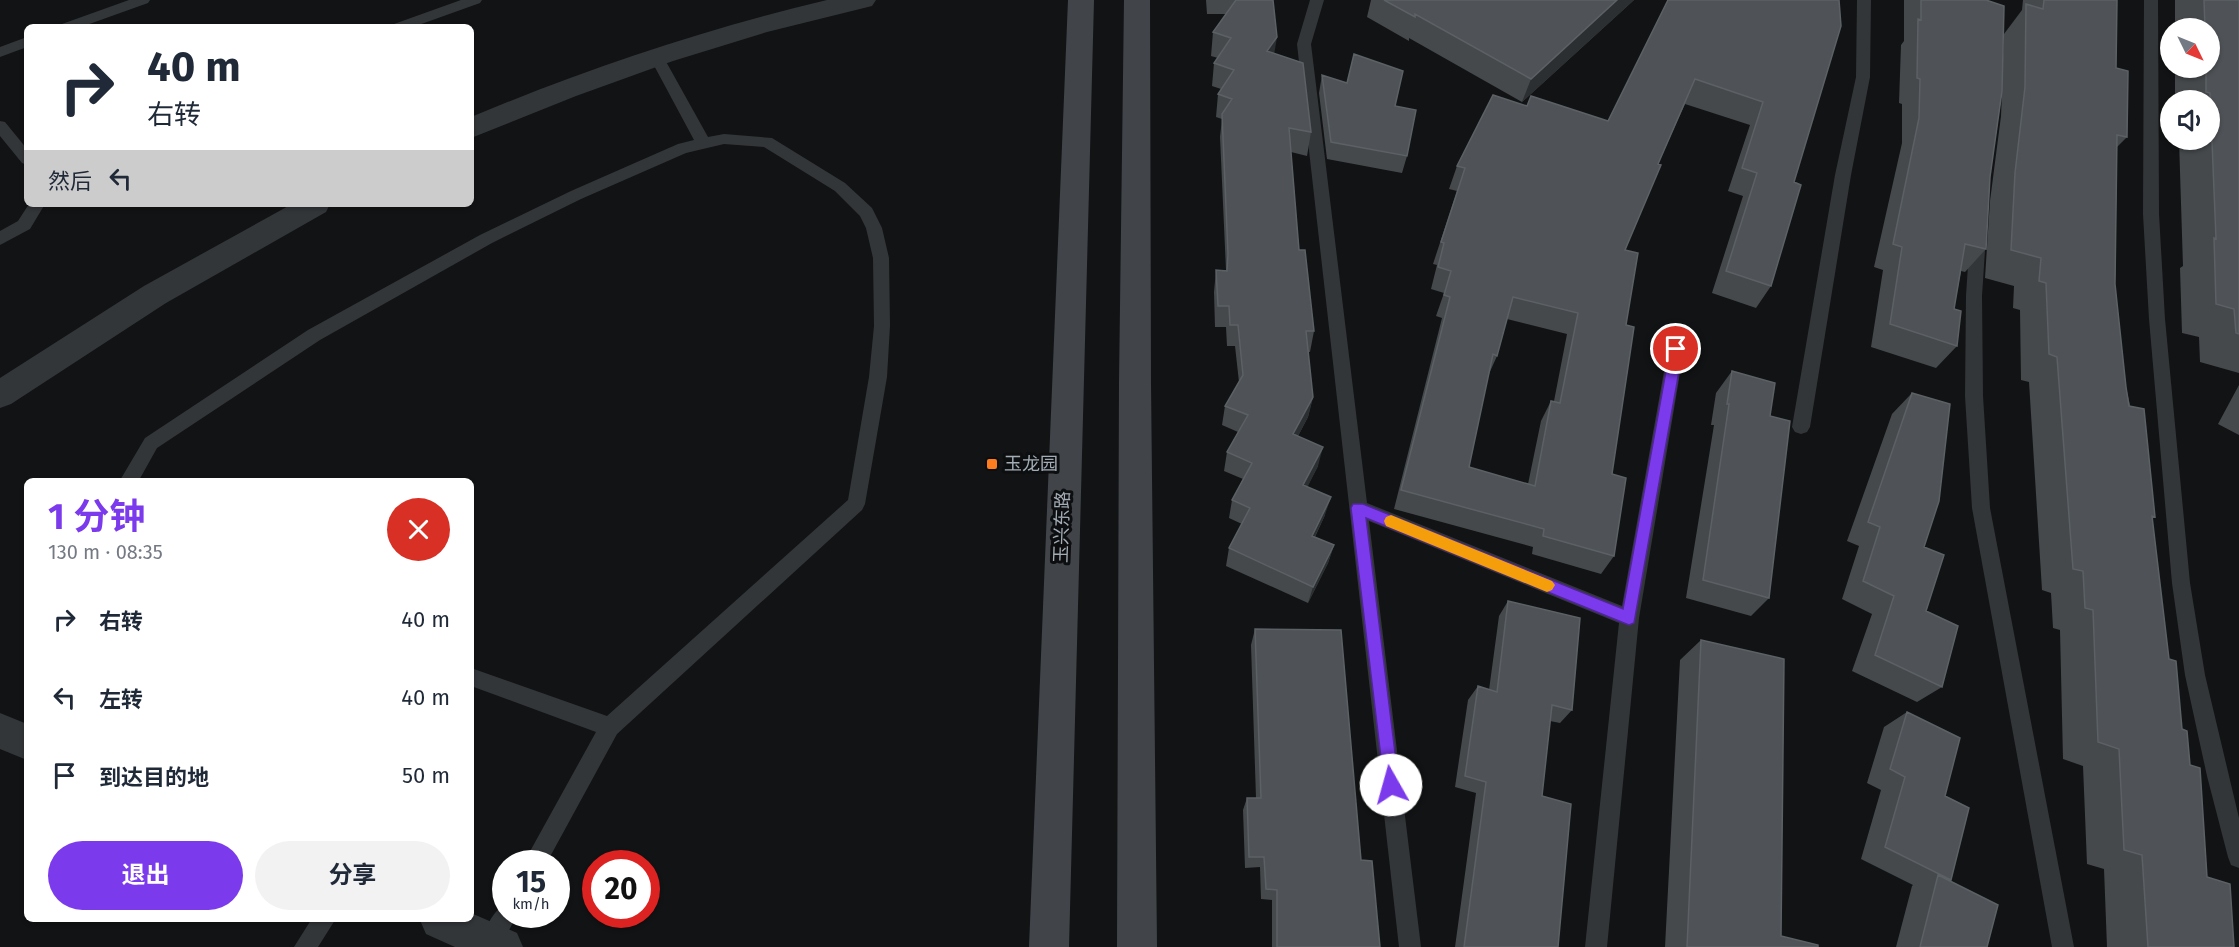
<!DOCTYPE html>
<html lang="zh">
<meta charset="utf-8">
<style>
body{margin:0;font-family:"Fira Sans","Noto Sans SC",sans-serif;background:#f2f2f3;color:#1f2937;height:100vh;display:flex;flex-direction:column;font-size:22px;white-space:nowrap}
*{box-sizing:border-box;margin:0}
p{font-size:20px;color:#747a83}
.icon{flex:none;width:33px;height:33px;fill:none;stroke:currentColor;stroke-width:2;stroke-linecap:round;stroke-linejoin:round}
.map{position:relative;flex:1;overflow:hidden}
.panel{position:absolute;left:24px;top:478px;width:450px;height:444px;display:flex;flex-direction:column;background:#fff;border-radius:9px;box-shadow:0 2px 4px #0004}
.panel>*{flex:none}
.hud{position:absolute;left:24px;top:24px;width:450px;height:183px;border-radius:9px;box-shadow:0 2px 4px #0004;background:#fff;color:#1f2937;overflow:hidden}
.needle{width:39px;rotate:133deg}
.tools{position:absolute;left:2160px;top:18px;display:grid;gap:12px}
.tools a{display:grid;place-items:center;width:60px;height:60px;border-radius:50%;background:#fff;box-shadow:0 2px 4px #0004;font-size:30px}
.speed{position:absolute;left:492px;top:850px;display:flex;gap:12px;font-size:30px;font-weight:700;text-align:center}
.speed>*{display:grid;place-content:center;width:78px;height:78px;border-radius:50%;background:#fff;box-shadow:0 2px 4px #0004;line-height:1}
.speed small{font-size:15px;font-weight:400}
.speed .limit{border:9px solid #d22;background:#fff;color:#111}
.pin{position:absolute;display:grid;place-items:center;width:51px;height:51px;color:#fff;margin:-26px;border:3px solid #fff;border-radius:50%;box-shadow:0 2px 6px #0007}
.me{position:absolute;width:66px;margin:-33px;rotate:353deg;stroke-linejoin:round;filter:drop-shadow(0 0 4px #0008)}
.turn{display:flex;align-items:center;gap:21px;height:126px;padding:0 24px;font-size:27px}
.turn .icon{width:78px;height:78px;stroke-width:2.5}
.turn b{display:block;font-size:42px;line-height:51px}
.then{display:flex;align-items:center;height:57px;padding:0 24px;background:#0003;gap:12px;font-size:22px}
.round{display:grid;place-items:center;flex:none;width:63px;height:63px;border-radius:32px;background:#f2f2f3}
.head{display:flex;align-items:center;justify-content:space-between;height:102px;padding:0 24px}
h1{font-size:36px;font-weight:700;line-height:45px;color:#7c3aed}
.primary-button{display:flex;gap:12px;margin-top:auto;padding:12px 24px}
.primary-button a{flex:1;height:69px;border-radius:36px;background:#7c3aed;color:#fff;font-size:24px;font-weight:700;line-height:69px;text-align:center}
.primary-button a+a{background:#f2f2f3;color:#1f2937}
ul{padding:0;list-style:none}
li{display:flex;align-items:center;gap:18px;height:78px;padding:0 24px}
li div{flex:1}
li b{display:block;font-size:22px}
li em{font-style:normal}
.map>svg:first-child{display:block}
.lines{fill:none;stroke-linecap:round;stroke-linejoin:round}
.service{fill:#333639;fill-rule:evenodd}
.minor{fill:#333639;fill-rule:evenodd}
.tertiary{fill:#333639;fill-rule:evenodd}
.secondary{fill:#41454a;fill-rule:evenodd}
.wall{fill:#45494c;fill-rule:evenodd}
.shaded-wall{fill:#2c2f31}
.building{fill:#4f5357;stroke:#5c6166;stroke-width:1.5;fill-rule:evenodd}
.route{fill:#7c3aed;stroke:#51269a;stroke-width:1.5}
.slow{fill:#f59e0b}
.poi-dot{fill:#fe7c20;stroke:#0d0e0f;stroke-width:2}
.labels{text-anchor:middle;stroke-width:6;stroke-linejoin:round;paint-order:stroke}
.poi-label{font-size:18px;fill:#a3adb6;stroke:#0d0e0f;text-anchor:start}
.street-label{font-size:18px;fill:#a3adb6;stroke:#0d0e0f}
</style>
<div class="map">
<svg width="2239" height="947" viewBox="0 0 2239 947">
<rect width="100%" height="100%" fill="#121314"/>
<g class="lines">
<path class="service" d="M 129,0 L 150,0 L 148,3 L 81,27 L 60,27 L 62,24 Z
M 461,0 L 482,0 L 480,3 L 413,27 L 392,27 L 394,24 Z
M 1310,0 L 1324,0 L 1311,44 L 1367,503 L 1622,606 L 1668,349 L 1670,344 L 1676,342 L 1682,344 L 1684,349 L 1639,618 L 1607,947 L 1585,947 L 1619,623 L 1369,521 L 1421,947 L 1399,947 L 1297,44 Z
M 1857,0 L 1871,0 L 1870,77 L 1851,175 L 1810,427 L 1807,432 L 1801,434 L 1795,432 L 1792,427 L 1835,175 L 1856,77 Z
M 2144,0 L 2158,0 L 2159,214 L 2165,319 L 2190,583 L 2205,675 L 2239,818 L 2239,868 L 2231,865 L 2228,857 L 2207,776 L 2185,675 L 2172,583 L 2149,319 L 2143,214 Z
M 27,37 L 27,47 L 0,57 L 0,47 Z
M 657,53 L 664,58 L 708,137 L 724,134 L 772,138 L 845,183 L 872,208 L 882,228 L 889,258 L 890,326 L 887,377 L 865,504 L 862,510 L 617,734 L 546,864 L 523,864 L 596,732 L 471,686 L 471,668 L 607,716 L 848,500 L 869,377 L 874,326 L 873,258 L 866,228 L 860,216 L 835,191 L 764,147 L 724,144 L 686,153 L 581,199 L 492,243 L 320,340 L 157,448 L 138,482 L 119,482 L 145,438 L 308,330 L 480,235 L 571,191 L 678,144 L 694,140 L 650,58 Z
M 0,121 L 5,122 L 27,149 L 27,165 L 22,163 L 0,136 Z
M 29,204 L 45,204 L 30,229 L 0,245 L 0,231 L 18,221 Z
M 1978,229 L 1984,231 L 1986,235 L 1982,296 L 1983,396 L 1990,508 L 2074,947 L 2052,947 L 1972,508 L 1965,396 L 1966,296 L 1970,235 L 1972,231 Z
M 506,904 L 506,915 L 517,915 L 500,947 L 482,947 L 480,942 C 485,929 493,910 506,904 Z
M 311,920 L 335,920 L 318,947 L 294,947 Z"/>
<path class="minor" d="M 827,0 L 876,0 L 872,6 L 767,32 L 673,61 L 576,96 L 471,138 L 471,117 C 586,69 705,29 827,0 Z
M 292,204 L 330,204 L 326,212 L 166,303 L 11,404 L 0,408 L 0,378 L 144,286 Z"/>
<path class="tertiary" d="M 0,713 L 27,724 L 27,760 L 0,749 Z
M 471,913 L 517,933 L 523,947 L 455,947 L 426,934 L 420,920 L 471,920 Z"/>
<path class="secondary" d="M 1068,0 L 1094,0 L 1069,947 L 1029,947 Z
M 1124,0 L 1150,0 L 1151,383 L 1157,947 L 1117,947 L 1119,383 Z"/>
</g>
<path class="wall" d="M 1206,0 L 1273,0 L 1274,53 L 1311,132 L 1307,156 L 1291,152 L 1299,250 L 1314,331 L 1310,352 L 1308,352 L 1313,397 L 1308,417 L 1298,436 L 1318,466 L 1307,487 L 1325,515 L 1315,537 L 1334,545 L 1328,563 L 1308,603 L 1226,566 L 1229,548 L 1242,524 L 1229,518 L 1232,500 L 1243,479 L 1224,471 L 1227,452 L 1238,432 L 1222,425 L 1225,406 L 1239,382 L 1235,346 L 1227,346 L 1226,327 L 1215,327 L 1214,292 L 1216,270 L 1226,270 L 1220,137 L 1222,119 L 1216,117 L 1218,94 L 1221,89 L 1212,86 L 1214,63 L 1218,58 L 1211,56 L 1213,32 L 1226,14 L 1207,14 Z
M 1371,0 L 1634,0 L 1522,102 L 1409,38 L 1409,41 L 1367,17 Z
M 1839,0 L 1794,182 L 1771,286 L 1756,308 L 1712,293 L 1743,196 L 1728,191 L 1750,125 L 1685,104 L 1658,164 L 1625,250 L 1626,325 L 1612,474 L 1614,556 L 1601,574 L 1532,554 L 1533,547 L 1394,509 L 1442,318 L 1436,316 L 1444,293 L 1431,289 L 1437,265 L 1433,264 L 1457,191 L 1449,189 L 1457,166 L 1527,106 L 1608,121 ZM 1507,319 L 1567,334 L 1554,401 L 1551,401 L 1541,421 L 1528,484 L 1469,467 L 1488,376 L 1497,356 Z
M 1904,0 L 1986,0 L 2002,80 L 2004,34 L 2022,10 L 2023,0 L 2117,0 L 2116,68 L 2127,137 L 2117,147 L 2115,284 L 2126,387 L 2155,517 L 2152,519 L 2169,659 L 2182,729 L 2190,765 L 2207,877 L 2234,947 L 2107,947 L 2104,869 L 2087,864 L 2083,766 L 2063,759 L 2060,630 L 2053,628 L 2051,593 L 2042,590 L 2029,382 L 2021,380 L 2020,310 L 2013,308 L 2014,286 L 1985,278 L 1990,201 L 2001,116 L 2002,92 L 1990,177 L 1986,249 L 1965,272 L 1961,271 L 1954,309 L 1957,346 L 1936,368 L 1871,347 L 1883,270 L 1874,267 L 1902,143 L 1902,104 L 1899,103 L 1901,45 L 1904,41 Z
M 2175,0 L 2239,0 L 2239,373 L 2200,362 L 2199,337 L 2182,333 L 2180,268 L 2183,266 L 2179,140 L 2210,140 L 2210,100 L 2175,100 L 2175,68 L 2210,68 L 2210,28 L 2175,28 Z
M 1322,75 L 1395,106 L 1407,156 L 1402,173 L 1327,159 L 1319,93 Z
M 1732,371 L 1770,416 L 1769,598 L 1751,616 L 1686,598 L 1714,425 L 1711,425 L 1716,393 Z
M 2239,385 L 2239,435 L 2218,424 Z
M 1912,393 L 1924,547 L 1926,611 L 1942,687 L 1917,702 L 1852,671 L 1872,614 L 1842,599 L 1859,546 L 1847,541 L 1892,414 Z
M 1508,601 L 1572,710 L 1560,723 L 1550,721 L 1542,796 L 1558,947 L 1455,947 L 1476,793 L 1455,787 L 1468,700 L 1478,686 L 1489,690 L 1499,616 Z
M 1255,629 L 1361,860 L 1380,947 L 1272,947 L 1272,900 L 1261,899 L 1260,867 L 1245,868 L 1243,810 L 1247,798 L 1256,798 L 1251,645 Z
M 1701,640 L 1781,936 L 1818,947 L 1665,947 L 1680,660 Z
M 1907,712 L 1945,796 L 1950,881 L 1987,947 L 1896,947 L 1912,886 L 1913,885 L 1861,859 L 1881,790 L 1867,783 L 1884,727 Z"/>
<path class="shaded-wall" d="M 1617,0 L 1634,0 L 1522,102 L 1531,79 Z
M 1277,37 L 1273,61 L 1267,51 Z
M 1313,397 L 1308,417 L 1289,453 L 1293,434 Z
M 1323,447 L 1318,466 L 1299,504 L 1303,485 Z
M 1331,497 L 1325,515 L 1307,553 L 1312,536 Z
M 1334,545 L 1328,563 L 1308,603 L 1313,587 Z"/>
<path class="building" d="M 1236,0 L 1273,0 L 1277,37 L 1267,51 L 1303,63 L 1311,132 L 1289,128 L 1299,250 L 1305,250 L 1314,331 L 1306,331 L 1313,397 L 1293,434 L 1323,447 L 1303,485 L 1331,497 L 1312,536 L 1334,545 L 1313,587 L 1229,548 L 1250,508 L 1232,500 L 1252,463 L 1227,452 L 1248,415 L 1225,406 L 1243,375 L 1238,325 L 1230,325 L 1229,306 L 1218,306 L 1216,270 L 1227,271 L 1228,254 L 1222,114 L 1232,99 L 1218,94 L 1234,70 L 1214,63 L 1231,38 L 1213,32 Z
M 1384,0 L 1617,0 L 1531,79 L 1415,14 L 1415,17 Z
M 1668,0 L 1839,0 L 1841,26 L 1794,182 L 1801,185 L 1771,286 L 1726,271 L 1757,173 L 1742,168 L 1763,102 L 1695,79 L 1658,164 L 1661,165 L 1625,250 L 1638,253 L 1626,325 L 1634,327 L 1612,474 L 1626,478 L 1614,556 L 1543,536 L 1544,529 L 1401,490 L 1450,297 L 1444,295 L 1451,271 L 1438,267 L 1444,243 L 1441,242 L 1465,168 L 1457,166 L 1493,95 L 1527,106 L 1531,96 L 1608,121 ZM 1513,297 L 1578,313 L 1560,403 L 1551,401 L 1535,486 L 1469,467 L 1493,354 L 1497,356 Z
M 1921,0 L 1986,0 L 2004,6 L 2002,91 L 1990,177 L 1986,249 L 1965,244 L 1954,309 L 1961,311 L 1957,346 L 1890,324 L 1902,247 L 1893,244 L 1919,118 L 1920,79 L 1917,78 L 1918,19 L 1921,20 Z
M 2044,0 L 2117,0 L 2116,68 L 2128,71 L 2127,137 L 2117,135 L 2115,284 L 2126,387 L 2129,406 L 2144,409 L 2155,517 L 2152,516 L 2169,659 L 2176,661 L 2182,729 L 2187,731 L 2190,765 L 2200,768 L 2207,877 L 2230,884 L 2234,947 L 2148,947 L 2142,855 L 2124,850 L 2119,749 L 2098,742 L 2093,610 L 2085,608 L 2083,571 L 2073,569 L 2057,357 L 2049,354 L 2046,283 L 2039,281 L 2041,258 L 2011,250 L 2015,173 L 2025,87 L 2026,4 L 2043,9 Z
M 2204,0 L 2239,0 L 2239,334 L 2236,333 L 2234,309 L 2216,304 L 2214,238 L 2216,239 L 2210,93 L 2206,92 L 2206,68 L 2210,68 L 2210,28 L 2205,28 Z
M 1354,54 L 1403,71 L 1395,106 L 1416,110 L 1407,156 L 1331,142 L 1322,75 L 1347,83 Z
M 1732,371 L 1775,383 L 1770,416 L 1790,421 L 1769,598 L 1703,580 L 1729,404 L 1727,404 Z
M 1912,393 L 1950,404 L 1939,501 L 1924,547 L 1944,555 L 1926,611 L 1958,626 L 1942,687 L 1875,655 L 1894,596 L 1863,581 L 1880,527 L 1868,522 Z
M 1508,601 L 1580,618 L 1572,710 L 1552,705 L 1542,796 L 1571,804 L 1558,947 L 1464,947 L 1486,782 L 1465,776 L 1478,686 L 1497,692 Z
M 1255,629 L 1341,630 L 1361,860 L 1372,861 L 1380,947 L 1277,947 L 1277,890 L 1266,889 L 1264,857 L 1249,857 L 1247,798 L 1261,798 Z
M 1701,640 L 1784,659 L 1781,936 L 1818,945 L 1818,947 L 1687,947 Z
M 1907,712 L 1960,738 L 1945,796 L 1969,808 L 1951,880 L 1885,847 L 1905,777 L 1890,769 Z
M 1938,875 L 1998,905 L 1987,947 L 1920,947 Z"/>
<path class="route" d="M 1676,344 L 1683,349 L 1634,623 L 1629,625 L 1624,623 L 1366,518 L 1399,785 L 1397,791 L 1391,793 L 1385,791 L 1351,508 L 1353,504 L 1363,504 L 1623,609 L 1670,349 Z"/>
<path class="slow" d="M 1391,515 L 1552,581 L 1555,585 L 1552,590 L 1547,592 L 1386,526 L 1384,521 L 1386,517 Z"/>
<rect class="poi-dot" x="986" y="458" width="12" height="12" rx="3"/>
<g class="labels">
<g class="poi-label">
<text x="1004" y="470">玉龙园</text>
</g>
<g class="street-label">
<text transform="translate(1062 527) rotate(-88)" y="6">玉兴东路</text>
</g>
</g>
</svg>
<div class="tools">
<a><svg class="needle" viewBox="-14 -14 28 28"><path d="M0-13l5 13h-10z" fill="#e53935"/><path d="M0 13l5-13h-10z" fill="#747a83"/></svg></a>
<a><svg class="icon" aria-label="sound" viewBox="0 0 24 24"><path d="M4 9h4l5-4v14l-5-4H4zM17 9q2 3 0 6"/></svg></a>
</div>
<div class="speed"><div>15<small>km/h</small></div><div class="limit">20</div></div>
<div class="pin" style="left:1676px;top:349px;background:#d93025"><svg class="icon" aria-label="arrive" viewBox="0 0 24 24"><path d="M6 21V4h12l-3 4 3 4H6"/></svg></div>
<svg class="me" style="left:1391px;top:785px" viewBox="-20 -20 40 40"><circle r="19" fill="#fff"/><path d="M0-13L10 11 0 6-10 11z" fill="#7c3aed"/></svg>
<div class="hud">
<div class="turn"><svg class="icon" aria-label="right" viewBox="0 0 24 24"><path d="M7 20v-9h11M14 6l5 5-5 5"/></svg><div><b>40 m</b>右转</div></div>
<div class="then">然后<svg class="icon" aria-label="left" viewBox="0 0 24 24"><path d="M17 20v-9H6M10 6l-5 5 5 5"/></svg></div>
</div>
<section class="panel">
<div class="head"><div><h1>1 分钟</h1><p>130 m · 08:35</p></div><a class="round" style="background:#d93025;color:#fff"><svg class="icon" aria-label="close" viewBox="0 0 24 24"><path d="M6 6l12 12M18 6L6 18"/></svg></a></div>
<ul>
<li><svg class="icon" aria-label="right" viewBox="0 0 24 24"><path d="M7 20v-9h11M14 6l5 5-5 5"/></svg><div><b>右转</b></div><em>40 m</em></li>
<li><svg class="icon" aria-label="left" viewBox="0 0 24 24"><path d="M17 20v-9H6M10 6l-5 5 5 5"/></svg><div><b>左转</b></div><em>40 m</em></li>
<li><svg class="icon" aria-label="arrive" viewBox="0 0 24 24"><path d="M6 21V4h12l-3 4 3 4H6"/></svg><div><b>到达目的地</b></div><em>50 m</em></li>
</ul>
<div class="primary-button"><a>退出</a><a>分享</a></div>
</section>
</div>
